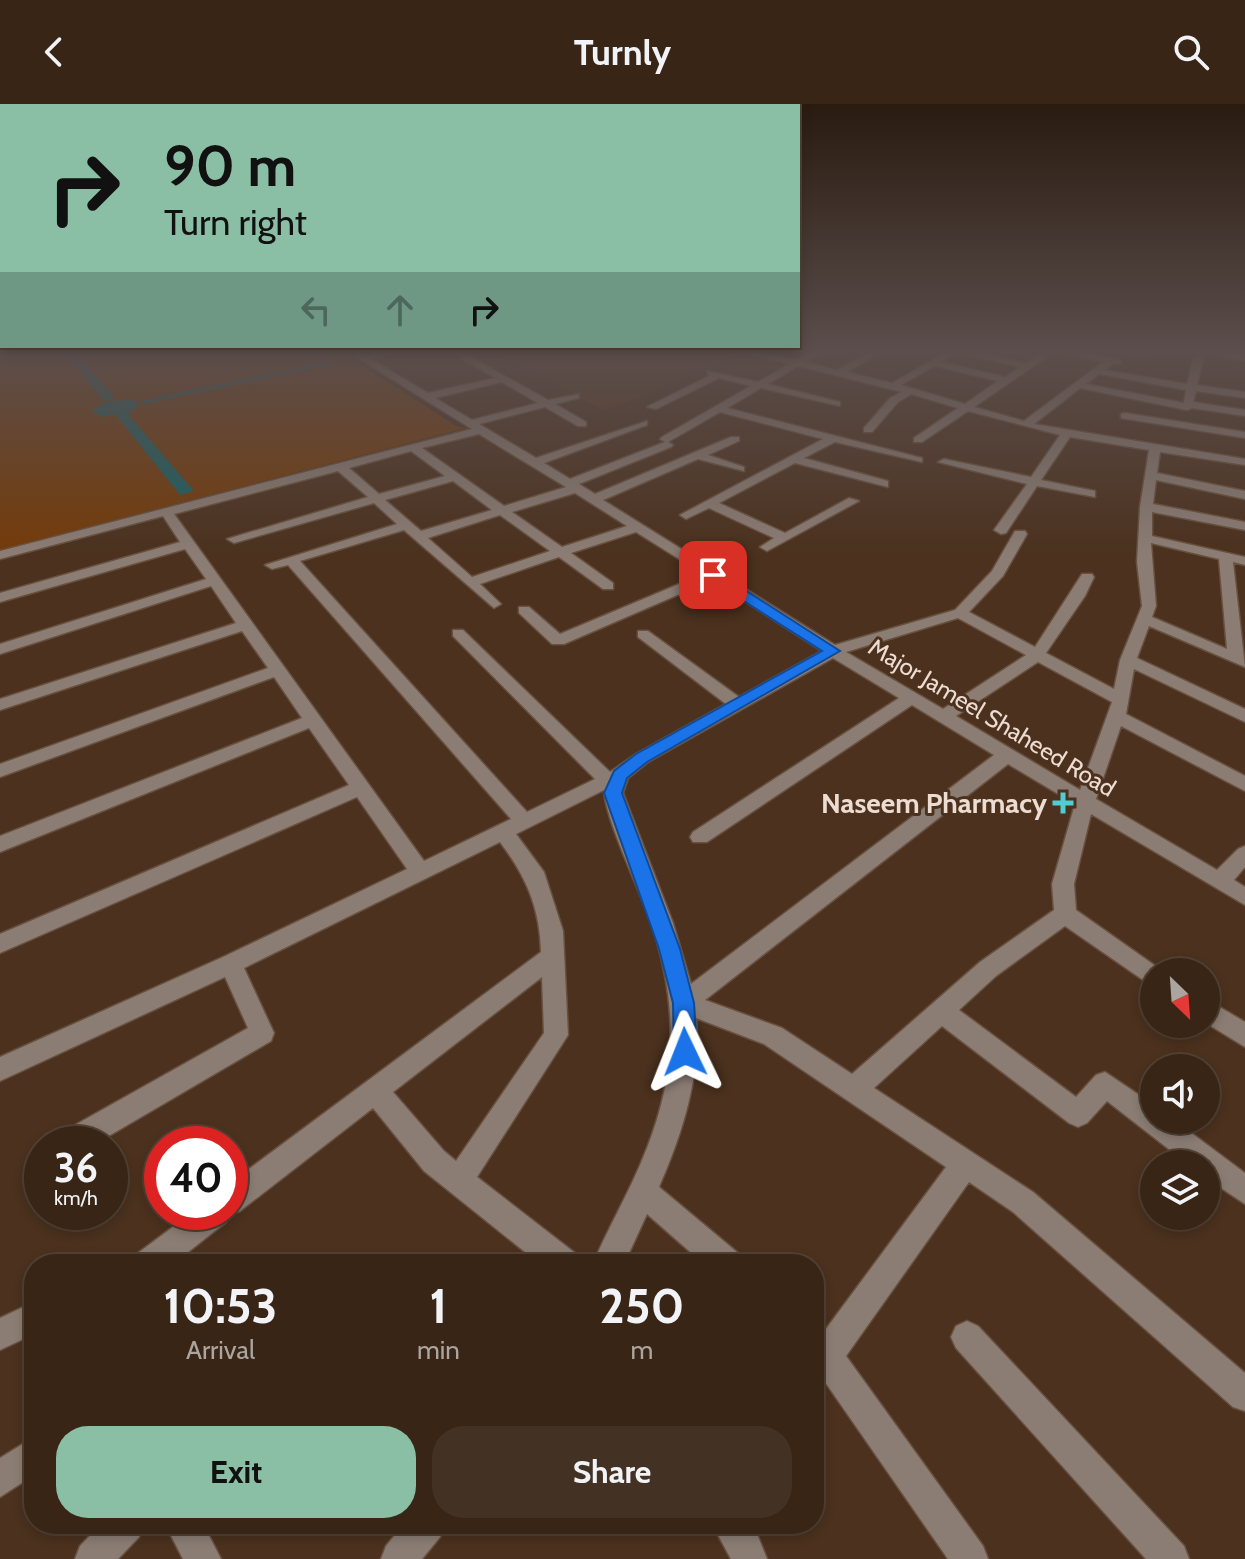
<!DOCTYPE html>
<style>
body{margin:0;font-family:Cabin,sans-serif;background:#433123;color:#f1f3f6;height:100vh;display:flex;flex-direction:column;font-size:30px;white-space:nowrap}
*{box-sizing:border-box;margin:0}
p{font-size:26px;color:#aba5a1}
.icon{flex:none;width:44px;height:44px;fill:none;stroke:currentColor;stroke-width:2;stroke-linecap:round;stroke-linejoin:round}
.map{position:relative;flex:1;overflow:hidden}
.panel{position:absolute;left:24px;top:1150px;width:800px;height:280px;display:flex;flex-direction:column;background:#382516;border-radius:32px;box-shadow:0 4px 12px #0003,0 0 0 2px #524235}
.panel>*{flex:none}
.top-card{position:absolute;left:0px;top:0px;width:800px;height:244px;box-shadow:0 4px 12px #0003,0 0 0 2px #524235;background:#8abfa5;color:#111;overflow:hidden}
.needle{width:52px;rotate:155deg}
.tools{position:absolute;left:1140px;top:854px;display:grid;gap:16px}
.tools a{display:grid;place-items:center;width:80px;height:80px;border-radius:50%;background:#382516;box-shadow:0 4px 12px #0003,0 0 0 2px #524235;font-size:40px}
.speed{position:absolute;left:24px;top:1022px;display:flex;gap:16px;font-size:40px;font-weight:700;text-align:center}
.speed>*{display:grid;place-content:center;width:104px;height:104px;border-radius:50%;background:#382516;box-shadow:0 4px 12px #0003,0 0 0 2px #524235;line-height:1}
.speed small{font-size:20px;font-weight:400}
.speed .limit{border:12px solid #d22;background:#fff;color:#111}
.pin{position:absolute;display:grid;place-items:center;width:68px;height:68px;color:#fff;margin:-34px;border-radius:16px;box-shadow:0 4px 12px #0006}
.me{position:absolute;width:88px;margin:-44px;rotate:358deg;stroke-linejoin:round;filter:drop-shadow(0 0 6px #0008)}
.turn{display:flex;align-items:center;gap:28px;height:168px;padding:0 32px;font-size:36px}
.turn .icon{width:104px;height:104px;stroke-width:2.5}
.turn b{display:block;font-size:56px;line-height:68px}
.lanes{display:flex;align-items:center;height:76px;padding:0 32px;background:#0003;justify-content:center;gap:40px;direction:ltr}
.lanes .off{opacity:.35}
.eta{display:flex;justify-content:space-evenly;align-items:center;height:136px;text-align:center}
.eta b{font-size:48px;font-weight:800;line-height:56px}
.button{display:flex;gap:16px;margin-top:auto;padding:16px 32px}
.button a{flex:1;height:92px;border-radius:32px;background:#8abfa5;color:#111;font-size:32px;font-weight:800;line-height:92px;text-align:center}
.button a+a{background:#433123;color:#f1f3f6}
header{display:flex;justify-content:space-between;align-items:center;height:104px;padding:0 32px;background:#382516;font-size:36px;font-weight:800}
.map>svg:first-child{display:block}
.built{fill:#573720}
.green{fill:#743b09}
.water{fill:#195f62}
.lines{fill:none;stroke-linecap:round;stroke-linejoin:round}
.minor-casing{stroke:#68503e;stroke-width:3}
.minor{fill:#8b7d74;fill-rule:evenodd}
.route{fill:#1a73e8;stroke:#114b97;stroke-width:2}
.poi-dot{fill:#51ccd2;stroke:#4b311e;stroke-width:3}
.labels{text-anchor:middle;stroke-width:6;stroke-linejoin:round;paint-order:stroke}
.far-street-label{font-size:24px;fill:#eddcd1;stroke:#4b311e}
.poi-label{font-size:28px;font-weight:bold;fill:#eddcd1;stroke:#4b311e;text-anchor:end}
</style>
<header><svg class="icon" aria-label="back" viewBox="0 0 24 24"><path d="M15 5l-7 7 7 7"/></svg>Turnly<svg class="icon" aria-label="search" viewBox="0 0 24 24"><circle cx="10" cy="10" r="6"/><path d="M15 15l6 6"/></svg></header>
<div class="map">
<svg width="1245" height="1455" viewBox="0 0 1245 1455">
<rect width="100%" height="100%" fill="#4b311e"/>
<path class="built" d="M 493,246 L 740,246 L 745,247 L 605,307 Z"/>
<path class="green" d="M 0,246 L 339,246 L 360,254 L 357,258 L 456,322 L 466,324 L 0,446 Z"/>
<path class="water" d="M 62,246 L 74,246 L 115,294 L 104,297 Z
M 329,257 L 333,260 L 144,300 L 141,297 Z
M 130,295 L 141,300 L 128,310 L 194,387 L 180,391 L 115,310 L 103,313 L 91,307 L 105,298 Z"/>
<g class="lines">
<defs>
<path id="minor" d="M 345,246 L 356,246 L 364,251 L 402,246 L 371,255 L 428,289 L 495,274 L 462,255 L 465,250 L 548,296 L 579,290 L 579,294 L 555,300 L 586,318 L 586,322 L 578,322 L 545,303 L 479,320 L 536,354 L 647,317 L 647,321 L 544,359 L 570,375 L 665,338 L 660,335 L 662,333 L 751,282 L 719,274 L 656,305 L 647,303 L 709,272 L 707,267 L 758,278 L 789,260 L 736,246 L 751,246 L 796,256 L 814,246 L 824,246 L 805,258 L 837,266 L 874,246 L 885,246 L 847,268 L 892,279 L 950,246 L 970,246 L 1026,259 L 1038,251 L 1044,251 L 1044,255 L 974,303 L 1024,317 L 1103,258 L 1054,246 L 1071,246 L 1121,256 L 1121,260 L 1112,260 L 1105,266 L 1187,280 L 1193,255 L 1198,252 L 1203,255 L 1197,281 L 1245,288 L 1245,294 L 1196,287 L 1193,298 L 1245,306 L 1245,312 L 1192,304 L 1187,306 L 1080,284 L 1034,320 L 1245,355 L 1245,361 L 1160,348 L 1157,369 L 1245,387 L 1245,395 L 1156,376 L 1153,400 L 1245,418 L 1245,426 L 1152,408 L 1152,432 L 1245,453 L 1245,461 L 1233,458 L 1245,563 L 1149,522 L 1137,554 L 1245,605 L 1245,618 L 1134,565 L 1126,610 L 1245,672 L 1245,687 L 1121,622 L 1096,695 L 1217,766 L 1238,745 L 1245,742 L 1245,763 L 1234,776 L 1245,783 L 1245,801 L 1091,710 L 1074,780 L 1076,806 L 1164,868 L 1154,868 L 1154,881 L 1146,878 L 1065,822 L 996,872 L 959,906 L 1076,993 L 1096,971 L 1105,968 L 1154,1001 L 1154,1016 L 1174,1016 L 1245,1069 L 1245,1100 L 1206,1074 L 1206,1060 L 1188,1060 L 1107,997 L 1087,1019 L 1078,1023 L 1069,1019 L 942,922 L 874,984 L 1033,1088 L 1245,1269 L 1245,1307 L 1233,1303 L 1013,1108 L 969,1078 L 846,1252 L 983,1442 L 988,1455 L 948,1455 L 814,1262 L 814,1219 L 826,1225 L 946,1063 L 764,940 L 696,914 C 701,973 682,1030 659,1083 L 738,1149 L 742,1160 L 704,1160 L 647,1110 L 624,1160 L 593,1160 C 607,1126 626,1094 640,1061 C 677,976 680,906 651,818 C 640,787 605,715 604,686 L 516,730 L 544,768 L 563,827 L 568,931 L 477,1073 L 575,1149 L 579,1160 L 540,1160 L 424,1067 L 373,1004 L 240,1107 L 229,1111 L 226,1118 L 173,1160 L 134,1160 L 138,1149 L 193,1108 L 230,1108 L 230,1079 L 541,848 C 540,804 526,772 500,738 L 244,864 L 274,929 L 271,937 L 95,1040 L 55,1040 L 59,1030 L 248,924 L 225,873 L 0,977 L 0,953 L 223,853 L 407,765 L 357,693 L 0,849 L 0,830 L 349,681 L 309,624 L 0,748 L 0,732 L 302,614 L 274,573 L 0,673 L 0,660 L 268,564 L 242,527 L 0,606 L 0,595 L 236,519 L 211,482 L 0,550 L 0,540 L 206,475 L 185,445 L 0,498 L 0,489 L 180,438 L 163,412 L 0,455 L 0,447 L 472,325 ZM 958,248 L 959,249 L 1020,263 L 1005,273 L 941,258 ZM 798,262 L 902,288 L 890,294 L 864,324 L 864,328 L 872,328 L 898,298 L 911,290 L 958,304 L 914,334 L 914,338 L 922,338 L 968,307 L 1060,331 L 1031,373 L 944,355 L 938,358 L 1027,380 L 994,426 L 1001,430 L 1006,429 L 1037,382 L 1095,393 L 1095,387 L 1041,376 L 1070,333 L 1149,346 L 1140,403 L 1137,458 L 1142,502 L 1120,556 L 1114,585 L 1046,549 L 1085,492 L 1094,473 L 1092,470 L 1082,470 L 1035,543 L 969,508 L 1003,472 L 1027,430 L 1025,427 L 1015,427 L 992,467 L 955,506 L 835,541 L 603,396 L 698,355 L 744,367 L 744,363 L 708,351 L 739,337 L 739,333 L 731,333 L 595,390 L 579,380 L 671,343 L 673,341 L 668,338 L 720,308 L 823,335 L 680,411 L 686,415 L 709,404 L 774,434 L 760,443 L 767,447 L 859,397 L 849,394 L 785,429 L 719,399 L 795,359 L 888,383 L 888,377 L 804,354 L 835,338 L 922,358 L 922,354 L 727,304 L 761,284 L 840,302 L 840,298 L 768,280 ZM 935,262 L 998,277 L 965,300 L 901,281 ZM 1099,270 L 1186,286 L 1184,299 L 1086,280 ZM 502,278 L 538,299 L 472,316 L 435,294 ZM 479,330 L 566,383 L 504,402 L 422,344 ZM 411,347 L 445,372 L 379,390 L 349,364 ZM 338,367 L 368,393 L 227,435 L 234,439 L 374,399 L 397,420 L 265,461 L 272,465 L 288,461 L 511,715 L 424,757 L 174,410 ZM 453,377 L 492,406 L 421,427 L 385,396 ZM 575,389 L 627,422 L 562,443 L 512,408 ZM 500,411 L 550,447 L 472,473 L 428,434 ZM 404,426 L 494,504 L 501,500 L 480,480 L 559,453 L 603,485 L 613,485 L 613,479 L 571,449 L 636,428 L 703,470 L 560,530 L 529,503 L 519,503 L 519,509 L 552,540 L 564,540 L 712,476 L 822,547 L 739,593 L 648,527 L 638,527 L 638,533 L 726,600 L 636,650 L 610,668 L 463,526 L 453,526 L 453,532 L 595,675 L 527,708 L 300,457 ZM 1151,439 L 1219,455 L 1227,545 L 1152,513 L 1156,502 ZM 958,514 L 1026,551 L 943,605 L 846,548 ZM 833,554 L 899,594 L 693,728 L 690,733 L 693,738 L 707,738 L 912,601 L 994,651 L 691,880 L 673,819 L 623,689 L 628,674 L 648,658 ZM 1038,558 L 1112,598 L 1080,686 L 956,612 ZM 1008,660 L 1075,700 L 1052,780 L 1054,806 L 980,858 L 852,970 L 782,924 L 705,896 ZM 542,873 L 544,929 L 456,1057 L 444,1047 L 393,988 Z
M 1120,246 L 1158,246 L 1145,253 Z
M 1226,248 L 1245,251 L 1245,257 L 1223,253 Z
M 1125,309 L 1245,328 L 1245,334 L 1121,314 L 1121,310 Z
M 1206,895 L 1245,918 L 1245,943 L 1206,919 Z
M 34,1198 L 34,1230 L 0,1246 L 0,1214 Z
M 967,1217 L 978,1222 L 1184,1442 L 1189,1455 L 1146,1455 L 956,1244 L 951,1233 L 956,1222 Z
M 34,1333 L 34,1371 L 0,1393 L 0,1354 Z
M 101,1420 L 144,1420 L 139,1433 L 118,1455 L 75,1455 L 80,1442 Z
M 165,1420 L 203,1420 L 221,1455 L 183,1455 Z
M 404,1420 L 445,1420 L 440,1433 L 422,1455 L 381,1455 L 386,1442 Z
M 712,1420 L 753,1420 L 767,1455 L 731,1455 Z"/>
</defs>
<use href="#minor" class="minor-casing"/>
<use href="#minor" class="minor"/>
</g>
<linearGradient id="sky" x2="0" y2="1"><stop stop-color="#291b10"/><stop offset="0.55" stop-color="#5b4e4c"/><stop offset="1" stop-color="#5b4e4c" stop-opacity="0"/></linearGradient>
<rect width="1245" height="450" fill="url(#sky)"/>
<path class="route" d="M 708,468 L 717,468 L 840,547 L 647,658 L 627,674 L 622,689 L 680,845 L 694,899 L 697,948 L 693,955 L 685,958 L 677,955 L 674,948 L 673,899 L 659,845 L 604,689 L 614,667 L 636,650 L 822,547 L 708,474 Z"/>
<path class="poi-dot" d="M1059 687h8v8h8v8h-8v8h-8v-8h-8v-8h8z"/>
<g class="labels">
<g class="far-street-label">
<text transform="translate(992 614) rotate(31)" y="8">Major Jameel Shaheed Road</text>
</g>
<g class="poi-label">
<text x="1047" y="709">Naseem Pharmacy</text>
</g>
</g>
</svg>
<div class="tools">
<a><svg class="needle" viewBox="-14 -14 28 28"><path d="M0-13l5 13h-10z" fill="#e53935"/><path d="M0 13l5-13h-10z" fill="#aba5a1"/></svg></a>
<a><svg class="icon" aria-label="sound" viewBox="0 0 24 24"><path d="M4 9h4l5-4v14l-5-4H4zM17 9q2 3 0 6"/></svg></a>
<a><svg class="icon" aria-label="layers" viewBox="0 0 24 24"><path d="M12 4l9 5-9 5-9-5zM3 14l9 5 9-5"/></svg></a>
</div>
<div class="speed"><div>36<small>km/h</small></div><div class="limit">40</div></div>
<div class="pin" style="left:713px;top:471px;background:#d93025"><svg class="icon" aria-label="arrive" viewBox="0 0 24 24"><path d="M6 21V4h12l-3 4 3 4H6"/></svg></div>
<svg class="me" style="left:685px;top:948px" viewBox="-20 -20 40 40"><path d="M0-17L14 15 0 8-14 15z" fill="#1a73e8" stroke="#fff" stroke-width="4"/></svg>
<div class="top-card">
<div class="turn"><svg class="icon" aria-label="right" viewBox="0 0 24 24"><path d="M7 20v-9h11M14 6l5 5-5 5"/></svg><div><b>90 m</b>Turn right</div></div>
<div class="lanes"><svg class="icon off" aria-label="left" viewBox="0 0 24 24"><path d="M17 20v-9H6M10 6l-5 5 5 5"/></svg><svg class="icon off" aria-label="ahead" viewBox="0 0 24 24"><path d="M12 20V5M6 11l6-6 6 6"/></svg><svg class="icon" aria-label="right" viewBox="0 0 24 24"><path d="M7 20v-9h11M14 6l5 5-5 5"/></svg></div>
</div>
<section class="panel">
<div class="eta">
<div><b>10:53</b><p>Arrival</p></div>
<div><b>1</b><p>min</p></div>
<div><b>250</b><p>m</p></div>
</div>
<div class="button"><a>Exit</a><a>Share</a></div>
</section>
</div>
